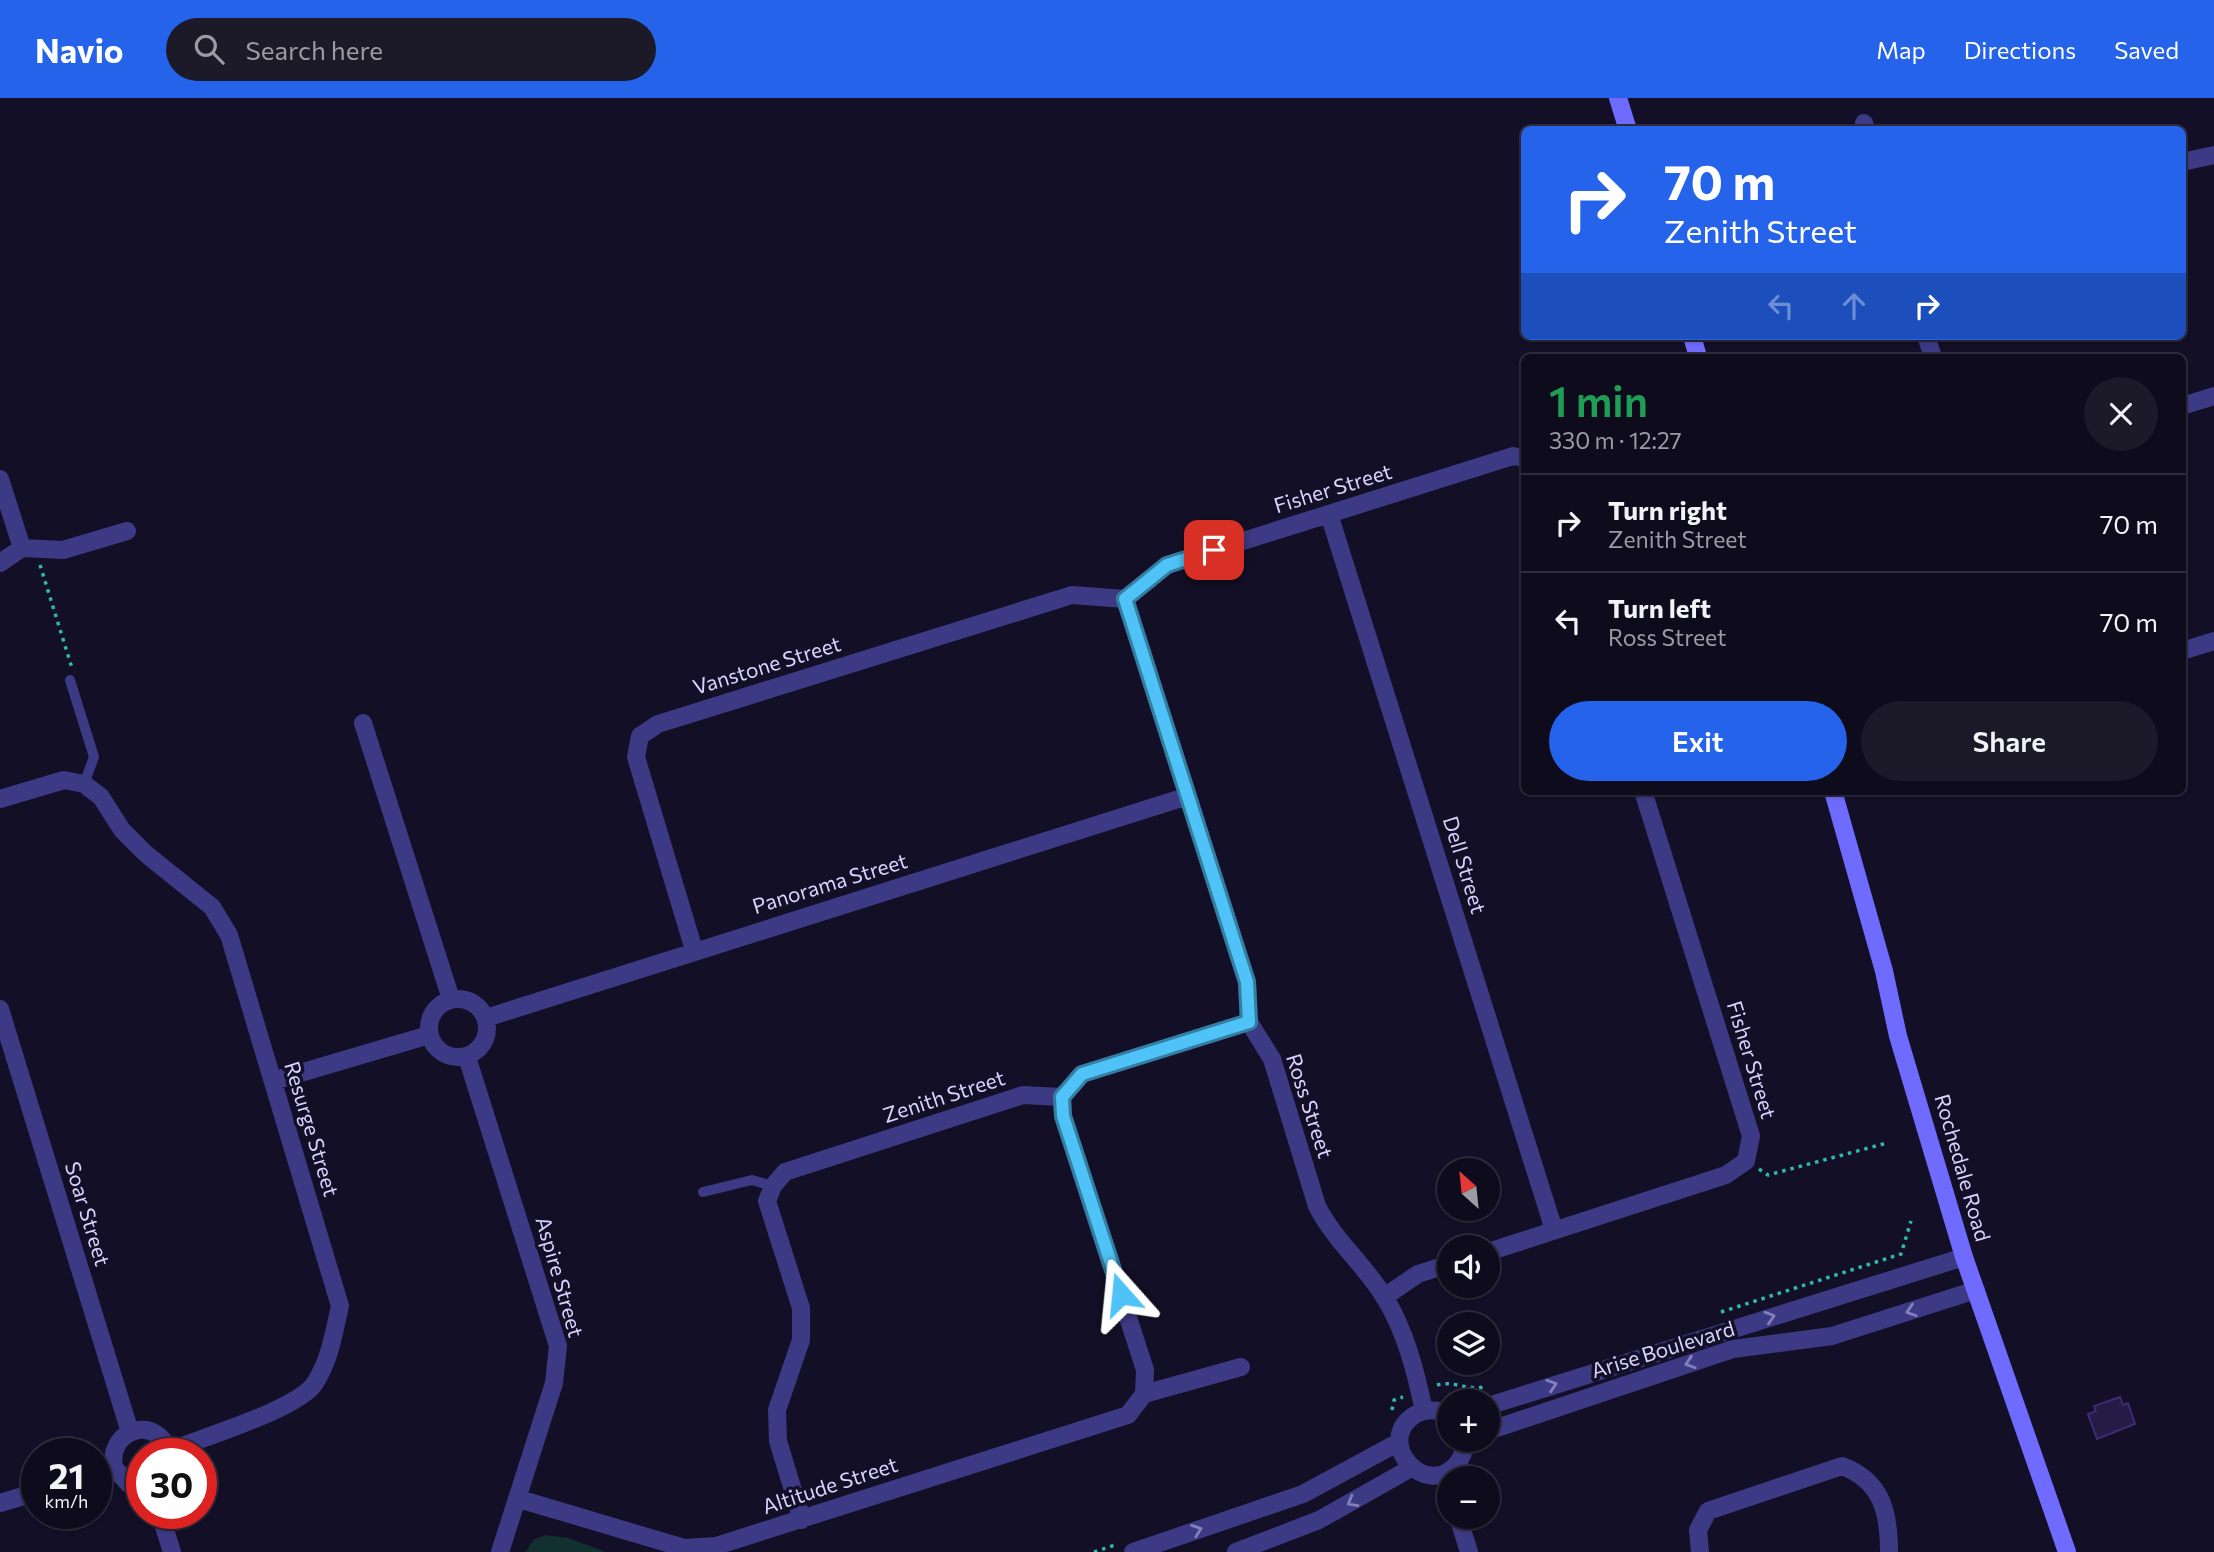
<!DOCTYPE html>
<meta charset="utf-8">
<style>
body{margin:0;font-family:Commissioner,sans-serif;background:#1c1929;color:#f1f3f6;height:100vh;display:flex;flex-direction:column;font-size:26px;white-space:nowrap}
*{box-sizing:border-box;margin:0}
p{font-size:23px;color:#9b9ba3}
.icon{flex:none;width:38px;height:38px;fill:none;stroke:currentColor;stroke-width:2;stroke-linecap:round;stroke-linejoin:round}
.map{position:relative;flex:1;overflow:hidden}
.sheet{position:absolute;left:1521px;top:256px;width:665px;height:441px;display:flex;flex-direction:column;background:#0e0b1c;border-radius:10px;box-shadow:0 2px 5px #0004,0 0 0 2px #2e2b3b}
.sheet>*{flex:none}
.banner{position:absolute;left:1521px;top:28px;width:665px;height:214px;border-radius:10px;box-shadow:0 2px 5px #0004,0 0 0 2px #2e2b3b;background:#2563eb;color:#fff;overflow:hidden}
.needle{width:46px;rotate:333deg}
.fabs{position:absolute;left:1437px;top:1060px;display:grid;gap:14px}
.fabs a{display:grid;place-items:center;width:63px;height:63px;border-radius:50%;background:#0e0b1c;box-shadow:0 2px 5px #0004,0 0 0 2px #2e2b3b;font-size:35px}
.speed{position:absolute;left:21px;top:1340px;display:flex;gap:14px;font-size:35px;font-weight:700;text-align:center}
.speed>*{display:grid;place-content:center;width:91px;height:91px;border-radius:50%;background:#0e0b1c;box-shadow:0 2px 5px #0004,0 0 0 2px #2e2b3b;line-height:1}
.speed small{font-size:18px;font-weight:400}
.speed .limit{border:10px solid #d22;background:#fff;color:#111}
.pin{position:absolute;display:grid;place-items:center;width:60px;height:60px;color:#fff;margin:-30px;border-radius:14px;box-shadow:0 4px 10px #0006}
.me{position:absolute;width:77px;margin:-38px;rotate:342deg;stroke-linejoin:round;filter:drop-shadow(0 0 5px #0008)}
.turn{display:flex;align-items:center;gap:24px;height:147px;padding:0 28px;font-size:32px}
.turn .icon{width:91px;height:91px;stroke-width:2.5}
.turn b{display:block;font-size:49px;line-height:60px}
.lanes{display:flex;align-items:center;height:66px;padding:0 28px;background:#0003;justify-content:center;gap:35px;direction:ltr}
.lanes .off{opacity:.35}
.round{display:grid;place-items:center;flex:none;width:74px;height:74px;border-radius:37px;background:#1c1929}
.headline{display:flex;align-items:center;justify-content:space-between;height:119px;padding:0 28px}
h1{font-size:42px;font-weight:600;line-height:52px;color:#1e9e55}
.button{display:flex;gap:14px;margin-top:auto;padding:14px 28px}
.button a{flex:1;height:80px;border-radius:42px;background:#2563eb;color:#fff;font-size:28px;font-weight:600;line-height:80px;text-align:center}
.button a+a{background:#1c1929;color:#f1f3f6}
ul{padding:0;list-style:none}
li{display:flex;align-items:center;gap:21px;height:98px;padding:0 28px;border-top:2px solid #2e2b3b}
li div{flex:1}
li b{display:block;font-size:26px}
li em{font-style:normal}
header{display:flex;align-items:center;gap:42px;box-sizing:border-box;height:98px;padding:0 35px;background:#2563eb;color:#fff}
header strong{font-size:33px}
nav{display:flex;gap:38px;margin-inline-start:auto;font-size:24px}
.search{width:490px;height:63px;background:#1c1929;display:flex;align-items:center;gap:18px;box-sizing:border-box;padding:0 24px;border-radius:38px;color:#9b9ba3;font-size:26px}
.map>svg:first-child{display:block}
.green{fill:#12302f}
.building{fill:#241b47;stroke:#3b2d73;stroke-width:2}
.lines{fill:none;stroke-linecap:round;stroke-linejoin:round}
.path{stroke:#2fb8b0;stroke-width:3.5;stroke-dasharray:3.5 5;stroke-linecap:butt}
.lane{stroke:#3d3a85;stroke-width:10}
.street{stroke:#3d3a85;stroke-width:18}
.secondary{stroke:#6f6bff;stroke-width:18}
.oneway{stroke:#837fbc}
.route-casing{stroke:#337fa1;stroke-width:18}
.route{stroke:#4fc3f7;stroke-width:12}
.labels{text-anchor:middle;stroke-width:7;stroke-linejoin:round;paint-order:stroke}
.street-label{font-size:21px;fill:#d9d4ff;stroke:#130f26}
</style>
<header>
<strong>Navio</strong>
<div class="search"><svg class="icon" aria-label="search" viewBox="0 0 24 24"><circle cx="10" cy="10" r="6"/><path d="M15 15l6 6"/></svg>Search here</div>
<nav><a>Map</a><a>Directions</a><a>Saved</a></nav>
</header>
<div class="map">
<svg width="2214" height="1454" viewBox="0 0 2214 1454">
<rect width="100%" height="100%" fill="#130f26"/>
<path class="green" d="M 545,1437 L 568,1440 L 606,1454 L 526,1454 L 533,1442 Z"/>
<path class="building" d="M 2120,1299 L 2123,1307 L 2128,1305 L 2135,1326 L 2097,1341 L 2088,1316 L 2096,1313 L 2094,1308 Z"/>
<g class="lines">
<path class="path" d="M 40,467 L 72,570
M 1759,1071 L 1768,1077 L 1887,1045
M 1721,1214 L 1901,1156 L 1911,1123
M 1437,1287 C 1453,1282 1467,1293 1484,1289
M 1392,1312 L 1394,1302 L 1403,1299
M 1094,1454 L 1115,1447"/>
<path class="lane" d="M 70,582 L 94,659 L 84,686
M 703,1094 L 752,1082 L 773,1088"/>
<path class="street" d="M 1864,25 L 1866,32
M 2182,64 L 2214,57
M 1926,238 L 1933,259
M 2182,308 L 2214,298
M 0,381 L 22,450
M 1329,416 L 1554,1132
M 0,465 L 22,450 L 63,452 L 127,433
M 1125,501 L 1247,884 L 1249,924 L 1272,961 L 1317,1108 C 1334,1142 1365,1167 1385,1200 C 1406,1234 1416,1275 1424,1313
M 1125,501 L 1167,467 L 1513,358 L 1524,360
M 2182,553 L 2214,543
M 363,625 L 451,901
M 0,701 L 64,682 L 84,686 L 101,699 L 122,732 L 146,756 L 212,809 L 229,837 L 340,1208 C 334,1234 330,1262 315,1285 C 299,1311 201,1340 169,1353
M 694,852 L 636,659 L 640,638 L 658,626 L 1072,497 L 1125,501
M429 930a29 29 0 1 1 58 0a29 29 0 1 1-58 0Z
M 0,911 L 130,1334
M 486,920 L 1188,698
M 467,959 L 558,1248 L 554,1285 L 500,1454
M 273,983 L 429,937
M 1488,1154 L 1726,1077 L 1746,1063 L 1751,1038 L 1643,693
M 1384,1199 L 1418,1176 L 1449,1166
M 1144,1296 L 1241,1269
M 1488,1308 L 1964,1159
M 1449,1317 C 1437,1311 1424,1310 1413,1318 C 1375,1345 1425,1401 1456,1367 C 1462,1360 1465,1352 1465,1342
M 1488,1333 L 1733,1251 L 1832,1238 L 1976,1192
M 142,1388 L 129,1386 L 114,1370 C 107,1328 161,1317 169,1356
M 519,1401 L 684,1450 L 716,1448 L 1128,1317 L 1144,1296 L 1145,1272 L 1063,1018 L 1062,999
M 0,1405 L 37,1394
M 160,1416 L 172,1454
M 1458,1419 L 1469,1454
M 802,1422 L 778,1343 L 777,1312 L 801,1242 L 801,1210 L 767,1103 L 773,1088 L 785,1074 L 1023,997 L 1062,999 L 1082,976 L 1249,924
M 1133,1454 L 1303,1396 L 1399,1344
M 1236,1454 L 1319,1422 L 1411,1370
M 1700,1454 L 1698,1432 L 1708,1413 L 1842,1368 C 1882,1383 1889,1414 1889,1454"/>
<path class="secondary" d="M 1618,0 L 1628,32
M 1692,238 L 1698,259
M 1833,693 L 1884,873 L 1898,938 L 1964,1159 L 2067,1454"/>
</g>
<defs><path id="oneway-chevron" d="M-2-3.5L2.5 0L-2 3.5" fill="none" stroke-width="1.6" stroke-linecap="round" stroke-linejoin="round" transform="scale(1.75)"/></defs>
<g class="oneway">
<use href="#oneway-chevron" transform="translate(1911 1213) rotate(162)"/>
<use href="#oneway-chevron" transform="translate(1770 1219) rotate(-17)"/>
<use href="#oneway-chevron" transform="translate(1690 1265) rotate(162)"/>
<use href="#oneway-chevron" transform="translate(1552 1287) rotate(-18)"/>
<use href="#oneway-chevron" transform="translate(1352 1404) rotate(150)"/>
<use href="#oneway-chevron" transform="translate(1197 1432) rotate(-19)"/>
</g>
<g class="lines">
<defs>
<path id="route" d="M 1121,1196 L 1063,1018 L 1062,999 L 1082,976 L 1249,924 L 1247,884 L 1125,501 L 1167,467 L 1214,452"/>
</defs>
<use href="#route" class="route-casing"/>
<use href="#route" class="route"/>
</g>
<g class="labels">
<g class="street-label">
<text transform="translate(1333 391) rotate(-17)" y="7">Fisher Street</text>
<text transform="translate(767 568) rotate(-17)" y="7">Vanstone Street</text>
<text transform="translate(1464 767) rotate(73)" y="7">Dell Street</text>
<text transform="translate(830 786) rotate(-17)" y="7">Panorama Street</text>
<text transform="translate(1751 962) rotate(73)" y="7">Fisher Street</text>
<text transform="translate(944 999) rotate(-18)" y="7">Zenith Street</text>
<text transform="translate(1309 1008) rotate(72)" y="7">Ross Street</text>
<text transform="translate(311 1031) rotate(73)" y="7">Resurge Street</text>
<text transform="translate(1962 1070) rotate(74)" y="7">Rochedale Road</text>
<text transform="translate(87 1116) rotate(73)" y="7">Soar Street</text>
<text transform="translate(559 1179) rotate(74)" y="7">Aspire Street</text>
<text transform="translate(1663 1252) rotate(-17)" y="7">Arise Boulevard</text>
<text transform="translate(830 1388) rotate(-18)" y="7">Altitude Street</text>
</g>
</g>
</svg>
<div class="fabs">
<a><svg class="needle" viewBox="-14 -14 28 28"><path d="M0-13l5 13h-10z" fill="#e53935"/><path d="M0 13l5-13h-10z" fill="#9b9ba3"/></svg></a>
<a><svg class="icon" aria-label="sound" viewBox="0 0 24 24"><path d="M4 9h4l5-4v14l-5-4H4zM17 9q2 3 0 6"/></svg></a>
<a><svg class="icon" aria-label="layers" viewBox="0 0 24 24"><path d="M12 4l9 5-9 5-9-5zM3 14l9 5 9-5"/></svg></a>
<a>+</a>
<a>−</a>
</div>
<div class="speed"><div>21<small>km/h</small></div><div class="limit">30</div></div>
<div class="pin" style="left:1214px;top:452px;background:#d93025"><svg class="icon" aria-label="arrive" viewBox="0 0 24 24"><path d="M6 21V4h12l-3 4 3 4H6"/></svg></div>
<svg class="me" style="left:1121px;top:1196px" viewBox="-20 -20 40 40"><path d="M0-17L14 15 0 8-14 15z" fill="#4fc3f7" stroke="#fff" stroke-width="4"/></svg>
<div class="banner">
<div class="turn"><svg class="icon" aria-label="right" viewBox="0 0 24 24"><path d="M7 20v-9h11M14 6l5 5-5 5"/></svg><div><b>70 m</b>Zenith Street</div></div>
<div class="lanes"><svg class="icon off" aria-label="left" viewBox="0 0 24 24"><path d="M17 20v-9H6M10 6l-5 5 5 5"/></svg><svg class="icon off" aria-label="ahead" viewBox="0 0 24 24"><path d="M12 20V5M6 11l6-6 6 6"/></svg><svg class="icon" aria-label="right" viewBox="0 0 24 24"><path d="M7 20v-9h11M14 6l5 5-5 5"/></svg></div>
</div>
<section class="sheet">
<div class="headline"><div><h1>1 min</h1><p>330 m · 12:27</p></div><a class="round"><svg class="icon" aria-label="close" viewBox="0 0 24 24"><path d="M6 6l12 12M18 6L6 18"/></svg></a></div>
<ul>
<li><svg class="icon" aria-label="right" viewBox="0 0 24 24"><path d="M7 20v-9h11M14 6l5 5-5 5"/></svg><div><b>Turn right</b><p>Zenith Street</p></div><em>70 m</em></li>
<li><svg class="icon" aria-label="left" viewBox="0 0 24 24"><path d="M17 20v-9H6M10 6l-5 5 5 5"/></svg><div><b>Turn left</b><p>Ross Street</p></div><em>70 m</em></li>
</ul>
<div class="button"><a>Exit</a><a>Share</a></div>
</section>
</div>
